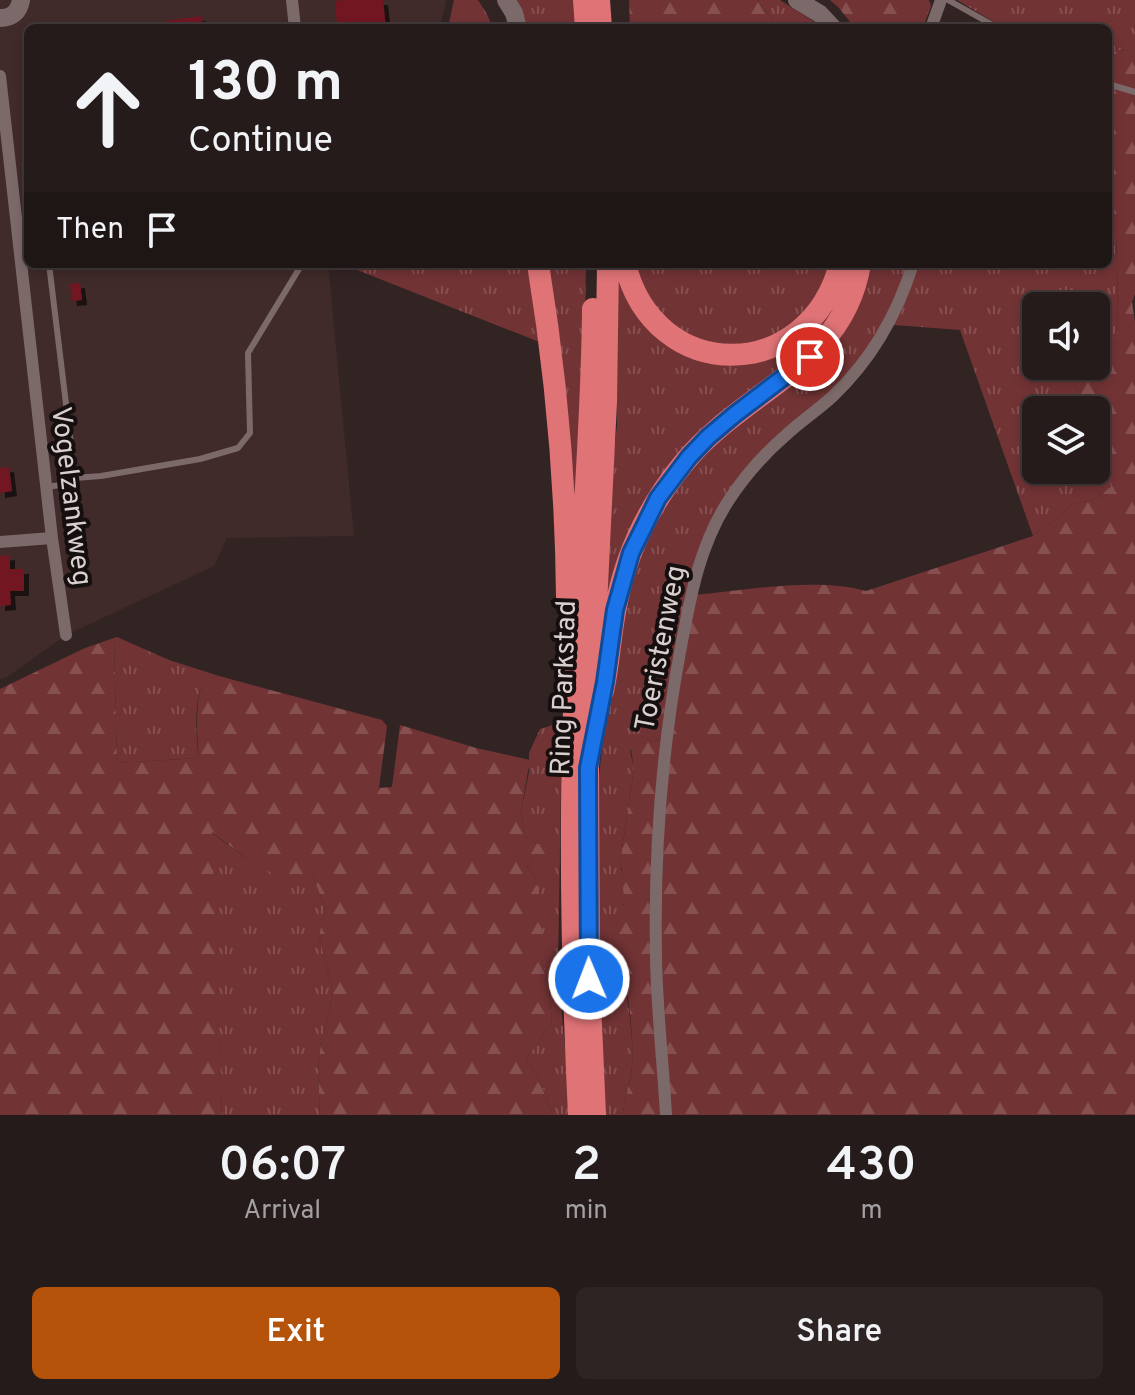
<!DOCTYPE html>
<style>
body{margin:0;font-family:Overpass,sans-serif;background:#2e2424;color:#f1f3f6;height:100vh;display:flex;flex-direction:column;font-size:30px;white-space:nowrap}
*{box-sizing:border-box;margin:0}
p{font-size:26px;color:#a4a1a3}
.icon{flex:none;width:44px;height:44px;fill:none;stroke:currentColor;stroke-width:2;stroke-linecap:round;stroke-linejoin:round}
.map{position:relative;height:1115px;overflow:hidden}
.side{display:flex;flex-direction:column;background:#261b1b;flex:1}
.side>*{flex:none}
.guide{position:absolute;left:24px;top:24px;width:1088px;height:244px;border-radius:12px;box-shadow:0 4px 12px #0003,0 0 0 2px #42393a;background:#261b1b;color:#f1f3f6;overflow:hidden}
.fabs{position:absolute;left:1022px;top:292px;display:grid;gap:16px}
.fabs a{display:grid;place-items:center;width:88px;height:88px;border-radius:12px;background:#261b1b;box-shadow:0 4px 12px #0003,0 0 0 2px #42393a;font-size:40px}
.pin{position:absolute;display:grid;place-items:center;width:68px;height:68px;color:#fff;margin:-34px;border:4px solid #fff;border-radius:50%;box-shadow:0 2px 8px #0007}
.me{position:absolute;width:88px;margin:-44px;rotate:359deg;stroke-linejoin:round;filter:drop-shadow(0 0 6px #0008)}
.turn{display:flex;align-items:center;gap:28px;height:168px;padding:0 32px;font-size:36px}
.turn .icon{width:104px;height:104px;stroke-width:2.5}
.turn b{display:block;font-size:56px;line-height:68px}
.then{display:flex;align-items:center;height:76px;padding:0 32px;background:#0003;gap:16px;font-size:30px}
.eta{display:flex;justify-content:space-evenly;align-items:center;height:136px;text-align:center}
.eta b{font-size:48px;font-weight:600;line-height:56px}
.primary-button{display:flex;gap:16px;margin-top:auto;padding:16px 32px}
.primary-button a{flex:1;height:92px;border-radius:12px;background:#b45309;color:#fff;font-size:32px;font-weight:600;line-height:92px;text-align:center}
.primary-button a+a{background:#2e2424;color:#f1f3f6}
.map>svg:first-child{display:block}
.built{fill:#402a2a}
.grass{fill:url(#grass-tufts)}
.forest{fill:url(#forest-firs)}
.building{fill:#721823;filter:url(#shadow)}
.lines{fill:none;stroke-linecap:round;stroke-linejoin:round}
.lane{stroke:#7c6a6a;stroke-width:6}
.street{stroke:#7c6a6a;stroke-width:12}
.secondary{stroke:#7c6a6a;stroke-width:18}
.highway{stroke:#df7376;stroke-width:22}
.route-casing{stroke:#114b97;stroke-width:20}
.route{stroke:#1a73e8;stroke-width:14}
.labels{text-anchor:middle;stroke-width:8;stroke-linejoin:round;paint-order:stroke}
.street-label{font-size:28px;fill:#d9cfce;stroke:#160f0f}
</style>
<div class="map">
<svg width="1135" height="1115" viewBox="0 0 1135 1115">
<defs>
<pattern id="grass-tufts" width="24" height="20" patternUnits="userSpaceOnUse" patternTransform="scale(2)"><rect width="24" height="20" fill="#723335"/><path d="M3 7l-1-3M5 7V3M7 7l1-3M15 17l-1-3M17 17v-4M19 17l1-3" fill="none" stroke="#865051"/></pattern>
<pattern id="forest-firs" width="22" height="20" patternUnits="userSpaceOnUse" patternTransform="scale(2)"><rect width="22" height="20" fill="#723335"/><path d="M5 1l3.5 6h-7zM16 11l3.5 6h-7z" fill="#865051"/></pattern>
<filter id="shadow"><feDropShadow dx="5" dy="5" stdDeviation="0" flood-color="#0009"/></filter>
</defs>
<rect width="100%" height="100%" fill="#332424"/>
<path class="built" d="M 0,0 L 446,0 L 440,28 L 28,28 L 28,264 L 328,264 L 354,536 L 227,538 L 214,566 L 66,635 L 7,677 L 0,679 Z"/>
<path class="grass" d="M 454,0 L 478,0 L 488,16 L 492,28 L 448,28 Z
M 512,0 L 578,0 L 580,28 L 523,28 Z
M 757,0 L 780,0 L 816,23 L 820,28 L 779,28 Z
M 957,0 L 1135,0 L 1135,50 L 1108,51 L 1108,28 L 1004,28 Z
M 1108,169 C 1119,224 1117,285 1118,341 L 1102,348 L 1096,348 L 1096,306 L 1036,306 L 1036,366 L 1063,366 C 1070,381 1081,394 1086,410 L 1036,410 L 1036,470 L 1096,470 L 1096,441 L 1111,487 L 1094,499 L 1071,505 L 1053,522 L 1033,536 L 960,330 L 894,325 L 918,264 L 1108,264 Z
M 342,264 L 534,264 L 547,345 Z
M 546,264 L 586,264 L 583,427 L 578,531 Z
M 615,264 L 662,333 L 762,355 L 855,264 L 834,323 L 689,452 L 600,633 L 609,497 L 617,426 Z
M 629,264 L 836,264 L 796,329 L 731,351 L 667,327 Z
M 863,264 L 908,264 L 901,285 L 879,331 L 854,366 L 826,395 L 778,435 L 710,527 L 661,737 L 655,742 L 638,734 L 630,751 L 634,768 L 620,863 C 622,870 626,895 624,902 C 621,920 606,935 619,951 C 625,989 634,1027 632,1065 C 631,1082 624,1098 623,1115 L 601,1115 L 599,906 L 599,776 L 614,640 L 627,577 L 678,477 L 799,370 Z
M 117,637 L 169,660 L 219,676 C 211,679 207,680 202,686 C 194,699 196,743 199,758 L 117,763 L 114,638 Z
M 562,722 L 558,971 L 571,1115 L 552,1115 L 541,1083 L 526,1058 L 552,1023 L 549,987 L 541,960 L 536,879 L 527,867 L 534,858 L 538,844 L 525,836 L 521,811 L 529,772 L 529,753 L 540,729 Z
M 211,832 L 248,860 L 312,875 L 325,907 L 319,936 L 332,988 L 330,1013 L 321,1041 L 318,1072 L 320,1115 L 222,1115 Z"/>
<path class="forest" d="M 629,0 L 757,0 L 779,28 L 630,28 Z
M 830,0 L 929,0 L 931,6 L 925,22 L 927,24 L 926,28 L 855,28 L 839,8 Z
M 1135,50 L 1135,294 L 1132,302 L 1135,322 L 1135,1115 L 623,1115 C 624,1098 631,1083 632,1066 C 634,1034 628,986 619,955 C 618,949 613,945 611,939 L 624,903 L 622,870 L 620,863 L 634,769 L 629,737 L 638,734 L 655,742 L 667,733 L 674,718 L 695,595 C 747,590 817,577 866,591 L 1033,536 L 1053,522 L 1071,505 L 1094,499 L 1111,487 L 1096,441 L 1096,410 L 1086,410 C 1081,394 1070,381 1063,366 L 1096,366 L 1096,348 L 1102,348 L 1118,341 C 1117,285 1119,224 1108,169 L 1108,51 Z
M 114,638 L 117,763 L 199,758 C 197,744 195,697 202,686 C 206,680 212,678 219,676 L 382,720 L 387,726 L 379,788 L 392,787 L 400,725 L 476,748 L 530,760 L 521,811 L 525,836 L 538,844 L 553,845 L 553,853 L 544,860 L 534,858 L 527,867 L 536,879 L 542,926 L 541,960 L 549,987 L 552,1023 L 526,1058 L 541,1083 L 552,1115 L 320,1115 L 318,1072 L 321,1041 L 330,1013 L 332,988 L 319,936 L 325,907 L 312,875 L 283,879 L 248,860 L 212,832 L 222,1115 L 0,1115 L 0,689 L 85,648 Z"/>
<path class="building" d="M 345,0 L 383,0 L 386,28 L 328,28 L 328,26 L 337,25 L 335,1 Z
M 201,16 L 202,28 L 167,28 L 166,21 Z
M 80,283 L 82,300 L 72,301 L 70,284 Z
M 9,467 L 12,491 L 0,493 L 0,468 Z
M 10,555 L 10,569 L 24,569 L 24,591 L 10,591 L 11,605 L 0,606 L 0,556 Z"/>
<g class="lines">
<path class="lane" d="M 948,0 L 998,28
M 1108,84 L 1135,92
M 49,264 L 75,478 L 101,476 L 200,459 L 238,448 L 250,433 L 248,353 L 302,264
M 46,487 L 61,485 L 75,478"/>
<path class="street" d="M 292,0 L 295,28
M 931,28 L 941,0
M 0,76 L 52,538 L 66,635
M 0,542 L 52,538
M 666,1115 C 663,1063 657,1011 656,958 C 654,854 661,754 680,652 C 690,600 698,549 727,503 C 743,478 763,455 786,435 C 801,421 818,410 833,396 C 871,360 897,315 913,264"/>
<path class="secondary" d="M 506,0 L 514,13 L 518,28
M 797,0 L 820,14 L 833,28
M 0,18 C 12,18 19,12 21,0"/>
<path class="highway" d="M 584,0 L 586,28
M 599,0 L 601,28
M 538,264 C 556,374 566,485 567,597
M 625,264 C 655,386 809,384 840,264
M 603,691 C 609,665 610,638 615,612 C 624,558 648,507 683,464 C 742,390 843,368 860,264
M 579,1115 C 572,972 569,828 575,684 C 580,559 592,434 593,309
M 595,1115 L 589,979 L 588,768 L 606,402 L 608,264"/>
</g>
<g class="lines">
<defs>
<path id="route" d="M 589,979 L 588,768 L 605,682 L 615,610 L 631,553 L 658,498 L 689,457 L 708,437 L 734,415 L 810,357"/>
</defs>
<use href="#route" class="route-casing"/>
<use href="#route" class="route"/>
</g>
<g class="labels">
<g class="street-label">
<text transform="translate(73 496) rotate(83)" y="10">Vogelzankweg</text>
<text transform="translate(659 648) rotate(-79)" y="10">Toeristenweg</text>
<text transform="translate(562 688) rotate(-88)" y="10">Ring Parkstad</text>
</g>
</g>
</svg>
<div class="fabs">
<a><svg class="icon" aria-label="sound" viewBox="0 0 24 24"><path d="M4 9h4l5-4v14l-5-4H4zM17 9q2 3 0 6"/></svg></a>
<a><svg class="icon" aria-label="layers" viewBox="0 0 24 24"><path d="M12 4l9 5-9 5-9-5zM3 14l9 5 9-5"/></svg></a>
</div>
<div class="pin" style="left:810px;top:357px;background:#d93025"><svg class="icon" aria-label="arrive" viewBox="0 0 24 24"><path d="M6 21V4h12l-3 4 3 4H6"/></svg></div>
<svg class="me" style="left:589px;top:979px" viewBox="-20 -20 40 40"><circle r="17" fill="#1a73e8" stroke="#fff" stroke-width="3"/><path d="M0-11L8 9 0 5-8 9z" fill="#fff"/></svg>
<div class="guide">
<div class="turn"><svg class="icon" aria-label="ahead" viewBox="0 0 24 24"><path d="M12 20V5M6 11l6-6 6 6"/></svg><div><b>130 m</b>Continue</div></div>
<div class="then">Then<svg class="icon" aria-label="arrive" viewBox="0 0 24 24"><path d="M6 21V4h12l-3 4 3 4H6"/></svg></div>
</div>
</div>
<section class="side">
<div class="eta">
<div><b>06:07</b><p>Arrival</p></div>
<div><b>2</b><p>min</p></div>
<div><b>430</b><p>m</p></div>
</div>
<div class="primary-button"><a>Exit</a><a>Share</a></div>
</section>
